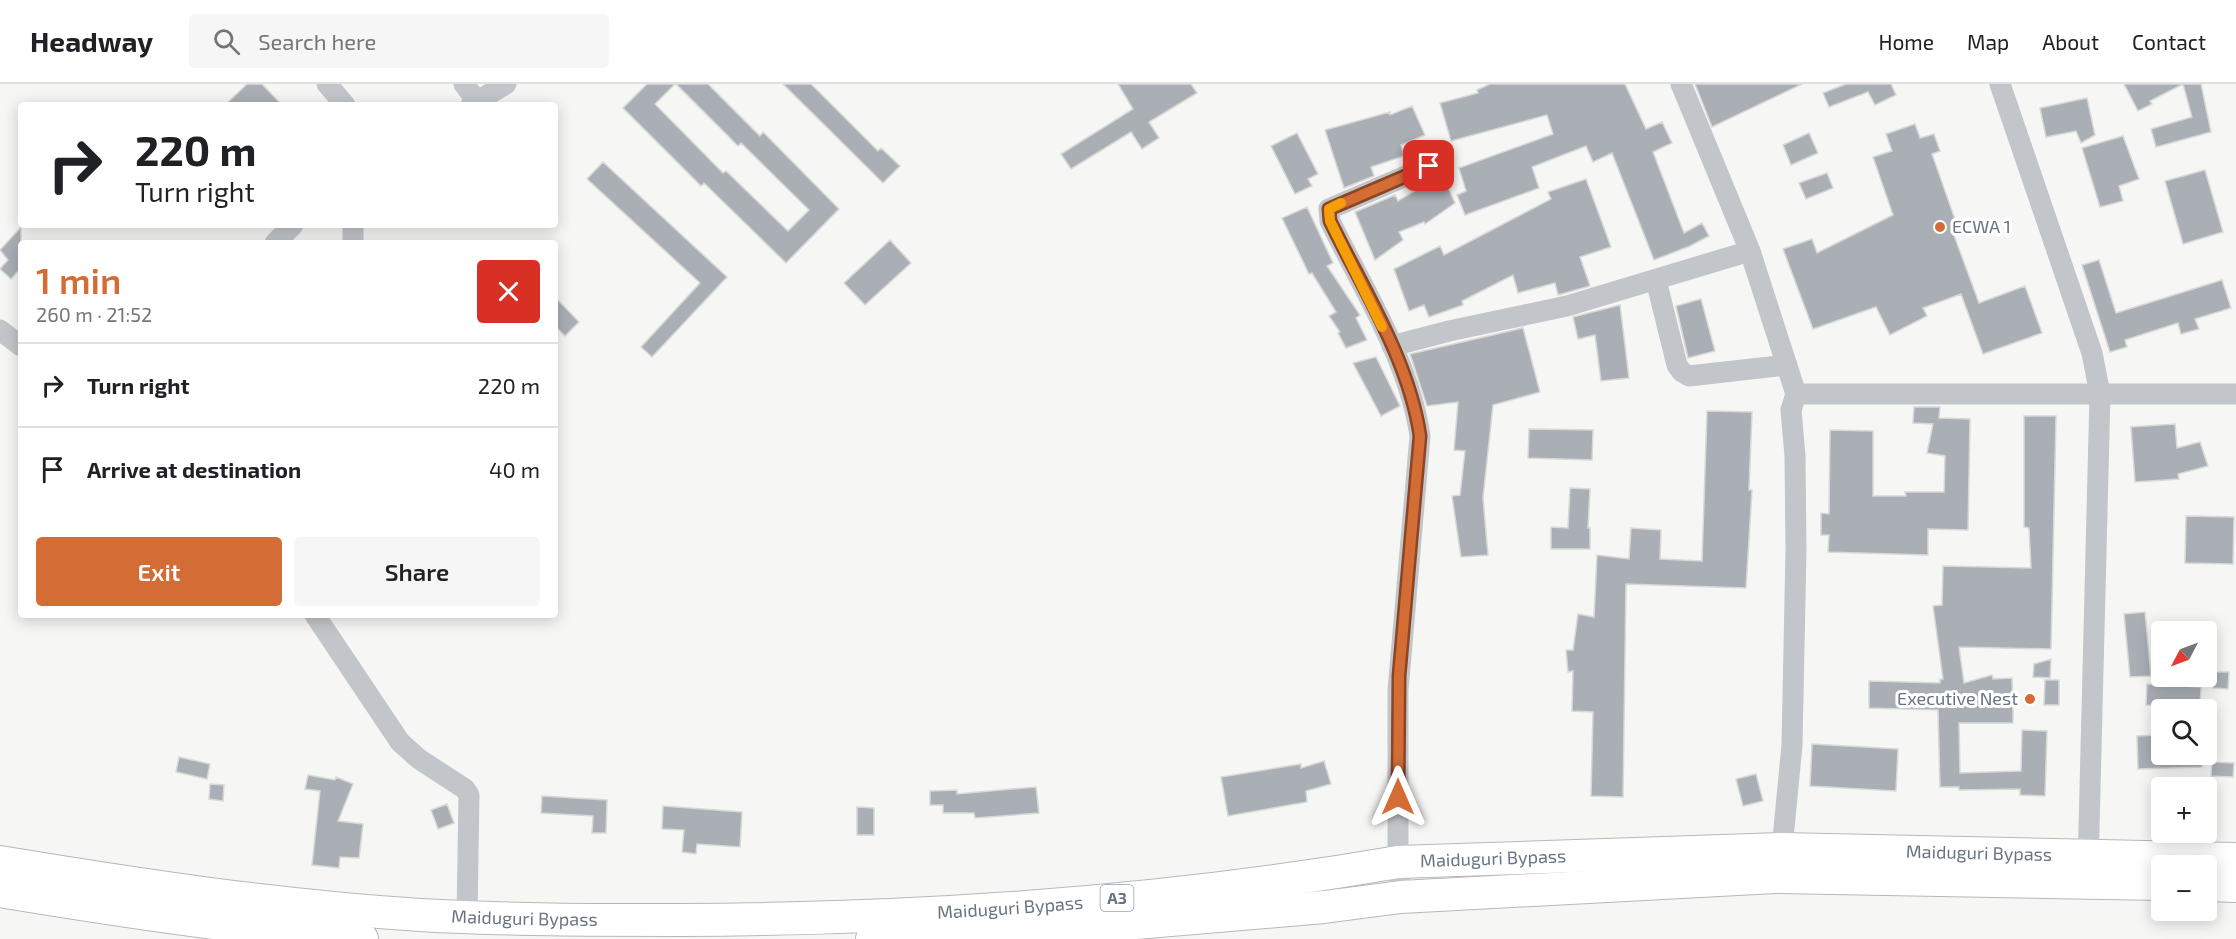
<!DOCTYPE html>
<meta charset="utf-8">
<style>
body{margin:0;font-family:"Exo 2",sans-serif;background:#f6f6f6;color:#202124;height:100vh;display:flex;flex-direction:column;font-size:22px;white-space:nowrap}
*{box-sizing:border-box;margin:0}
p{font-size:20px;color:#757577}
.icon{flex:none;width:33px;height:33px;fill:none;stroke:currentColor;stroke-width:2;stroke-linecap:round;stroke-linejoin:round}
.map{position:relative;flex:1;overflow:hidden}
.panel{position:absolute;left:18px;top:156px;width:540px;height:378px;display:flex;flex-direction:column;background:#fff;border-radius:6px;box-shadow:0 3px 15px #0003}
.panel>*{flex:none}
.guide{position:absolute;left:18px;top:18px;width:540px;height:126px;border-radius:6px;box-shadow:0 3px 15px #0003;background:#fff;color:#202124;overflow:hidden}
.needle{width:39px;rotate:229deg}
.tools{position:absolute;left:2151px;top:537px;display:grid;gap:12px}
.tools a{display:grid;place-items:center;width:66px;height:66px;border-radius:6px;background:#fff;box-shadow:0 3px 15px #0003;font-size:30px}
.pin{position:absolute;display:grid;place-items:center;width:51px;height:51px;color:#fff;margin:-26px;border-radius:12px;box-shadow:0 3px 9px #0006}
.me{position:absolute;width:66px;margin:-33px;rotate:0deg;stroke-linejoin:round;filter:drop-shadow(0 0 4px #0008)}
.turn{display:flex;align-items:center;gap:21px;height:126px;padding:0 18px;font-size:27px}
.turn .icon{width:78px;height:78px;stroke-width:2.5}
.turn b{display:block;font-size:42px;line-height:51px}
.round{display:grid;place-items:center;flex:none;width:63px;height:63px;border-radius:6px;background:#f6f6f6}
.summary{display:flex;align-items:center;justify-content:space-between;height:102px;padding:0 18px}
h1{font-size:36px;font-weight:600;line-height:45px;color:#d46c36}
.button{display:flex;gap:12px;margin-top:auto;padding:12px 18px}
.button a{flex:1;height:69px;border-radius:6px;background:#d46c36;color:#fff;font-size:24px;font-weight:600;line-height:69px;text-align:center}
.button a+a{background:#f6f6f6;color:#202124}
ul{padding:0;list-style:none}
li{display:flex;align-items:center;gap:18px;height:84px;padding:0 18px;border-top:2px solid #e0e0e0}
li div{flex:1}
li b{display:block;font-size:22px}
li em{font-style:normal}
header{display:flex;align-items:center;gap:36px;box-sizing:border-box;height:84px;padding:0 30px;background:#fff;border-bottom:2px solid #e0e0e0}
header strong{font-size:28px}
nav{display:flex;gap:33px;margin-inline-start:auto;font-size:21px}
.search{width:420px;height:54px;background:#f6f6f6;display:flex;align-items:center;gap:15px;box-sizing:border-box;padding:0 21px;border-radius:6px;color:#757577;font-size:22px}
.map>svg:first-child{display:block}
.building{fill:#a9afb5;stroke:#d8d8d6;stroke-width:1.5}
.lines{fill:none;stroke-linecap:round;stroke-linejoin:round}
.highway-casing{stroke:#b5b8bb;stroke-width:34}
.minor{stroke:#c2c5c9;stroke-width:21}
.highway{stroke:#fff;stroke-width:32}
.route-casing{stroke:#8a4623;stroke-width:15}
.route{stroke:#d46c36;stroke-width:10}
.slow{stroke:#f59e0b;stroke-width:10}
.poi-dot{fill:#d46c36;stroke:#fff;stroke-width:2}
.labels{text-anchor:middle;stroke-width:6;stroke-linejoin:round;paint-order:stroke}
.shield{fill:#fff;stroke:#959ea8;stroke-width:1.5}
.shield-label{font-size:16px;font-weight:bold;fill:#687482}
.poi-label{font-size:18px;fill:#687482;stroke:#fff;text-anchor:start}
.street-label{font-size:18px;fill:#687482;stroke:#fff}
</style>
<header>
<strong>Headway</strong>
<div class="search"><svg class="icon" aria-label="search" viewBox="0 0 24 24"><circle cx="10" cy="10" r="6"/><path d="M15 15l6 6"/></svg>Search here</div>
<nav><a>Home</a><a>Map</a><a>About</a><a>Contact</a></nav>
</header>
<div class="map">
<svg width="2236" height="855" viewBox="0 0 2236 855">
<rect width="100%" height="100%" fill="#f6f7f4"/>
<path class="building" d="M 247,0 L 262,0 L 282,21 L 225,21 Z
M 647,0 L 675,0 L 655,20 L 723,89 L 726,87 L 788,147 L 809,126 L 741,59 L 738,62 L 676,0 L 708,0 L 760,52 L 763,48 L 839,125 L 786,179 L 704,99 L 701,102 L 623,24 Z
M 783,0 L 811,0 L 878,67 L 881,64 L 900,82 L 883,99 Z
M 1118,0 L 1191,0 L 1197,9 L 1149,38 L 1159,54 L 1142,65 L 1131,48 L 1071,85 L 1061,70 L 1133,25 Z
M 1490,0 L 1625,0 L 1646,45 L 1662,38 L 1672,59 L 1653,68 L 1684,149 L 1702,139 L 1709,152 L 1690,162 L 1654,176 L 1612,69 L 1593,78 L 1586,62 L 1532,83 L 1539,104 L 1465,131 L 1457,111 L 1466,107 L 1459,84 L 1553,50 L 1547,31 L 1451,57 L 1440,19 L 1478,9 L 1477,6 Z
M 1695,0 L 1802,0 L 1712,43 Z
M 1846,0 L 1891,0 L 1896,11 L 1875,21 L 1868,8 L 1829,23 L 1823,9 Z
M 2124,0 L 2201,0 L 2211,48 L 2156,63 L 2151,45 L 2192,33 L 2183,0 L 2150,17 L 2152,20 L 2138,27 Z
M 2087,14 L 2095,51 L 2081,59 L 2076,47 L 2046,53 L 2040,24 Z
M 1412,22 L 1425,51 L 1401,61 L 1404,72 L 1371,83 L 1374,92 L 1344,104 L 1325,46 L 1390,28 L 1390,31 Z
M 1915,40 L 1920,54 L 1934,50 L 1940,67 L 1932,70 L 1958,144 L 1952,146 L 1979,219 L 2025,202 L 2042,249 L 1983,270 L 1961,210 L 1923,224 L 1927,232 L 1890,251 L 1876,223 L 1813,245 L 1783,165 L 1812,155 L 1817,169 L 1893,131 L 1873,73 L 1892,67 L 1886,50 Z
M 1297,49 L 1318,90 L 1308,95 L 1312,102 L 1295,110 L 1271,62 Z
M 1809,49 L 1818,69 L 1791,81 L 1783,61 Z
M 2123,52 L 2139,95 L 2119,102 L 2123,117 L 2100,123 L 2082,64 Z
M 603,78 L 727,193 L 652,273 L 641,263 L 700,199 L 587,95 Z
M 2205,86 L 2223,148 L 2183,160 L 2165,97 Z
M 1827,89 L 1833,104 L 1806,115 L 1799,99 Z
M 1442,90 L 1455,119 L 1425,140 L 1424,138 L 1399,148 L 1403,156 L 1375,176 L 1355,128 L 1395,111 L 1398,117 Z
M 1586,95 L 1611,163 L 1580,173 L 1590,202 L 1558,211 L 1555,199 L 1518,209 L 1513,191 L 1462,217 L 1463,221 L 1429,233 L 1424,221 L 1409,227 L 1394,185 L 1440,162 L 1444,171 L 1551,115 L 1548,108 Z
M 1307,123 L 1333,179 L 1327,182 L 1360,231 L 1356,234 L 1367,256 L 1346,264 L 1338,249 L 1340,248 L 1329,232 L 1336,228 L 1312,189 L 1309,190 L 1282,134 Z
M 21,143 L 21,189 L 19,186 L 11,195 L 0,185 L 8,176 L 0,166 Z
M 890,156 L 911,179 L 865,221 L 844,199 Z
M 2099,176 L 2116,229 L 2222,196 L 2231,224 L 2195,235 L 2199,245 L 2181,250 L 2178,239 L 2125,256 L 2127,263 L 2110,268 L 2082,181 Z
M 555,213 L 579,238 L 565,252 L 555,242 Z
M 1701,215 L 1715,267 L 1688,274 L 1676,222 Z
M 1620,221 L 1629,294 L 1601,297 L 1595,251 L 1578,255 L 1573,233 Z
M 1523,244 L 1540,308 L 1493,321 L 1483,414 L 1488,471 L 1461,473 L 1452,412 L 1460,411 L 1465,367 L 1454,366 L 1458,318 L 1427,322 L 1410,270 Z
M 1376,273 L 1400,322 L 1381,332 L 1353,279 Z
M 1914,323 L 1940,323 L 1939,334 L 1970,335 L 1968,446 L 1928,445 L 1928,471 L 1828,468 L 1829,451 L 1821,451 L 1821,429 L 1829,430 L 1830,346 L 1873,347 L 1873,412 L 1906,412 L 1905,408 L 1944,408 L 1945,372 L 1927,369 L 1933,340 L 1913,339 Z
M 1707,327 L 1752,328 L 1749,406 L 1752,406 L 1746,504 L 1626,500 L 1623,713 L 1591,712 L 1593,628 L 1572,627 L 1573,587 L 1568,588 L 1566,566 L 1573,566 L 1578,530 L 1594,533 L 1597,471 L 1629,475 L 1631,444 L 1661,446 L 1660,475 L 1702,477 Z
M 2024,332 L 2056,332 L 2051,565 L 1959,563 L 1964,599 L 1992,591 L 1993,595 L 2012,594 L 2013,628 L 2013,639 L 1959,639 L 1960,689 L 2021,687 L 2022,646 L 2047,647 L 2045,712 L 2020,711 L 2020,705 L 1959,706 L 1959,703 L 1940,703 L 1938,626 L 1869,624 L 1869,597 L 1940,599 L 1940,595 L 1943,595 L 1933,522 L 1942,521 L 1943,482 L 2031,484 L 2029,444 L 2024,443 Z
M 2175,340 L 2177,364 L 2200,358 L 2208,382 L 2178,390 L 2179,395 L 2135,398 L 2131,343 Z
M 1529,345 L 1593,346 L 1592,376 L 1528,374 Z
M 1570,404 L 1590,405 L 1588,444 L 1590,444 L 1590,465 L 1551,465 L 1551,443 L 1568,444 Z
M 2186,432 L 2234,433 L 2233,480 L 2185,479 Z
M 2145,528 L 2151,592 L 2130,593 L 2124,530 Z
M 2051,575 L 2050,594 L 2033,593 L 2034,580 Z
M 2213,588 L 2229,588 L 2228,605 L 2213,604 Z
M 2045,596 L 2059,596 L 2059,621 L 2044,621 Z
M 2147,600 L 2201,603 L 2200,623 L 2146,621 Z
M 2162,651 L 2162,670 L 2202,670 L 2202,683 L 2138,685 L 2137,652 Z
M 1812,660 L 1898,665 L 1896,707 L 1810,702 Z
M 179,673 L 210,680 L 207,695 L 176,688 Z
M 1324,677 L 1331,700 L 1306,707 L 1307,718 L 1228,732 L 1221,693 L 1301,680 L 1301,684 Z
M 2212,678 L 2234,679 L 2233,693 L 2211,692 Z
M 1756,690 L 1763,717 L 1743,722 L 1736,695 Z
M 308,691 L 335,696 L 336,693 L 353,700 L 338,737 L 363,740 L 359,774 L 340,773 L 339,784 L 312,781 L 320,707 L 305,705 Z
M 210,700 L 224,701 L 223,717 L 209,715 Z
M 1036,703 L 1039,729 L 975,734 L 974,729 L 943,729 L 943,721 L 930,721 L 930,707 L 957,706 L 957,710 Z
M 542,712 L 607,716 L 606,749 L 592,749 L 593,732 L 541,729 Z
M 447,720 L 454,739 L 438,745 L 431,726 Z
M 663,722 L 742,728 L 740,763 L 697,760 L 696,770 L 682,768 L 684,746 L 662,745 Z
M 857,723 L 874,724 L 874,751 L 857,751 Z"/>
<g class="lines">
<defs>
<g id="highway">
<path id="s1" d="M 0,778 C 139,801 279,822 420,831 C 507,836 595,836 681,836 C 921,835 1162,819 1398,778 L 1782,765 L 2236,775"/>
<path d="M 2206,801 L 2236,802"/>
<path d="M 0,807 C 120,827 241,845 362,855"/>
<path d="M 872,855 L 1101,842 L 1324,823 L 1401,813 L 1775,793 L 2162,800"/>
</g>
</defs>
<use href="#highway" class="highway-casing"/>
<path class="minor" d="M 327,0 L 345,21
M 464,0 L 477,17
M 1681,0 L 1750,167 L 1796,310 L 1791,326 L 1795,372 L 1796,466 L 1792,661 L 1782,765
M 2000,0 L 2092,269 L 2100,310 L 2088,784
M 471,21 L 506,0
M 275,159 L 293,141
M 353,159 L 353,141
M 1656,196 L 1677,281 L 1682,288 L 1689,292 L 1787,281
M 0,246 L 21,262
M 1392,262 L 1449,247 L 1567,222 L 1750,167
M 1796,310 L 2236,310
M 315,531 L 400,658 L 419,675 L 465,705 L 469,711 L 467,832
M 1401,813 L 1398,778 L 1398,606 L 1420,352 C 1409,276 1363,205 1330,137 L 1329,125 L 1429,82"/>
<use href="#highway" class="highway"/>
</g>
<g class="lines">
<defs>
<path id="route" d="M 1398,713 L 1399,592 L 1420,352 C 1409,276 1363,205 1330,137 L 1329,125 L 1429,82"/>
</defs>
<use href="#route" class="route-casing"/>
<use href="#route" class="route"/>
<path class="slow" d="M 1341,119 L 1329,125 L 1330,137 L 1382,243"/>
</g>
<g class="poi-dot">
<circle cx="1940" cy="143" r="6"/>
<circle cx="2030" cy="615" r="6"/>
</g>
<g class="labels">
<rect class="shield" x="1100.5" y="801" width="33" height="26" rx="4.5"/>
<g class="shield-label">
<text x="1117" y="820">A3</text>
</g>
<g class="poi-label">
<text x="1952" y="149">ECWA 1</text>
<text x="2018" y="621" text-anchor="end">Executive Nest</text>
</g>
<g class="street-label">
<text dy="6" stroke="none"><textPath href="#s1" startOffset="1986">Maiduguri Bypass</textPath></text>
<text dy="6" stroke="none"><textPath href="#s1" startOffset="1500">Maiduguri Bypass</textPath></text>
<text dy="6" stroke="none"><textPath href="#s1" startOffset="1014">Maiduguri Bypass</textPath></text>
<text dy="6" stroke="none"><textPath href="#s1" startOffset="528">Maiduguri Bypass</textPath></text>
</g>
</g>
</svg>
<div class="tools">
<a><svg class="needle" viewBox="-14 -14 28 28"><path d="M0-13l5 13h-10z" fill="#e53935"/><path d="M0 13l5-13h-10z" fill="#757577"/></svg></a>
<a><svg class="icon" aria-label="search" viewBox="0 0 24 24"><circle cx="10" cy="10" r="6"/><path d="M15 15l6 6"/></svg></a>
<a>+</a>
<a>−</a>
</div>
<div class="pin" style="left:1429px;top:82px;background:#d93025"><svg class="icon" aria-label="arrive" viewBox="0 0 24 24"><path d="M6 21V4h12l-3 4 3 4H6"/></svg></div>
<svg class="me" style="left:1398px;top:713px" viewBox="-20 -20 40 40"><path d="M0-17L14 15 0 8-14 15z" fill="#d46c36" stroke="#fff" stroke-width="4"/></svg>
<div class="guide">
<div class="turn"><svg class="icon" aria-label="right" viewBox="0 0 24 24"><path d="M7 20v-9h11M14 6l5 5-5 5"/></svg><div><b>220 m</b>Turn right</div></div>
</div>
<section class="panel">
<div class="summary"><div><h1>1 min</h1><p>260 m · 21:52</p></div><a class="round" style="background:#d93025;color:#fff"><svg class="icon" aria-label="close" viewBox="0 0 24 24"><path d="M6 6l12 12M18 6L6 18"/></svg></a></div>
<ul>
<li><svg class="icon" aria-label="right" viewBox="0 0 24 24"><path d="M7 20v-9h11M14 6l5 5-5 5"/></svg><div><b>Turn right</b></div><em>220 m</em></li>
<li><svg class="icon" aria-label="arrive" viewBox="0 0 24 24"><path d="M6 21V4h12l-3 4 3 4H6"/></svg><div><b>Arrive at destination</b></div><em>40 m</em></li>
</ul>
<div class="button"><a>Exit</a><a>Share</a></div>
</section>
</div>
